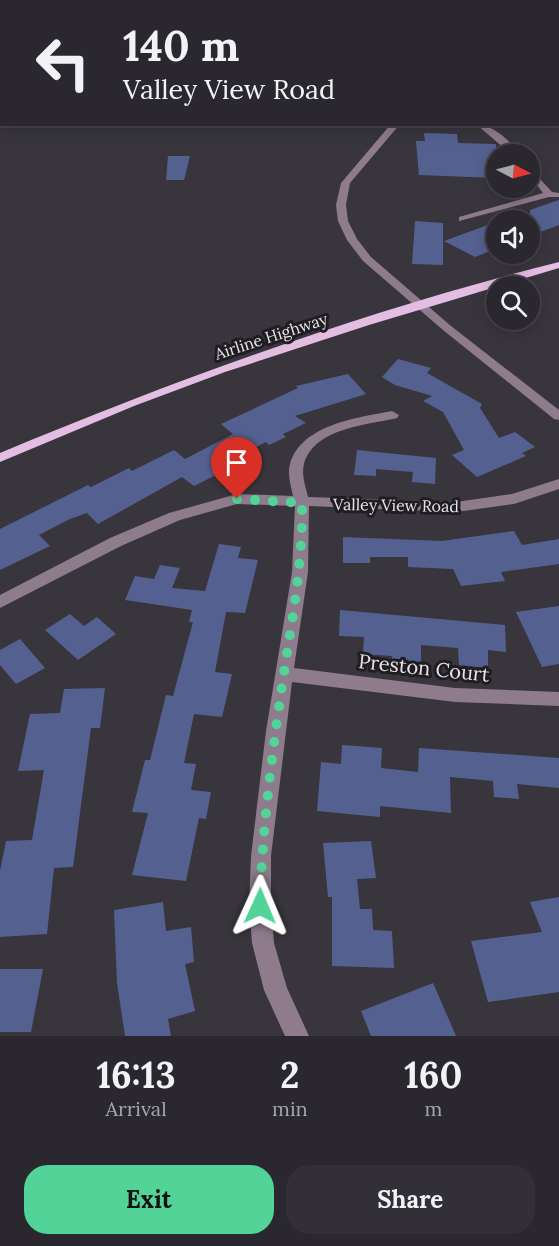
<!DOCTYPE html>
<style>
body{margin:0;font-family:Lora,serif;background:#323036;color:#f1f3f6;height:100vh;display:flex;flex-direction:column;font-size:22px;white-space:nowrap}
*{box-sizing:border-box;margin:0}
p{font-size:20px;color:#a5a6aa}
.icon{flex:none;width:33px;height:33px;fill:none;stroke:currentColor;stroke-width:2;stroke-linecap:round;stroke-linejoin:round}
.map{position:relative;height:1036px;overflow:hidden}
.drawer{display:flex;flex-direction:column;background:#2a282e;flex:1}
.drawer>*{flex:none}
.top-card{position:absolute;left:0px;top:0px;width:560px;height:126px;box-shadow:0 3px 15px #0003,0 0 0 2px #46444a;background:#2a282e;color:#f1f3f6;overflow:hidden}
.needle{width:39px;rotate:96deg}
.tools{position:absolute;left:486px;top:144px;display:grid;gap:12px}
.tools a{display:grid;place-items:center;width:54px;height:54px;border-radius:50%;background:#2a282e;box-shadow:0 3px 15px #0003,0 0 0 2px #46444a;font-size:30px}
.pin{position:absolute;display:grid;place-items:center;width:51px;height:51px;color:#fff;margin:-62px -26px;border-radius:50% 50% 50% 0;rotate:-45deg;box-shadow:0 0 6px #0007}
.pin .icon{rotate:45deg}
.me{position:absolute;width:66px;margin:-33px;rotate:1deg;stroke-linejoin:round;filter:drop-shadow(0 0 4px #0008)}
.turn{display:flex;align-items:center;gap:21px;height:126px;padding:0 24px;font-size:27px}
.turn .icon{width:78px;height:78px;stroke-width:2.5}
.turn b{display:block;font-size:42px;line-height:51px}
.eta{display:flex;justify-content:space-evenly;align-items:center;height:102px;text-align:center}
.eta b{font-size:36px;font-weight:800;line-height:42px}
.cta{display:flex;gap:12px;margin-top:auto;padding:12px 24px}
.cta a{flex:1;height:69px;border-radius:24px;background:#52d397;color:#111;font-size:24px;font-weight:800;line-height:69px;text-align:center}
.cta a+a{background:#323036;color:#f1f3f6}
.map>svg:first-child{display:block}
.building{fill:#546190}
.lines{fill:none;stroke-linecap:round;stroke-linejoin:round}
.minor{fill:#8e7b8c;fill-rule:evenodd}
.major{fill:#e4bde2;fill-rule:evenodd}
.route{stroke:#52d397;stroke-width:10;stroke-dasharray:0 18}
.labels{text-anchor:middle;stroke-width:6;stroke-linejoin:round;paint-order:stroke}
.street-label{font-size:16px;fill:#e6e4e9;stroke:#1f1d21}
.near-street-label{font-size:20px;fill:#e6e4e9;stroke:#1f1d21}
</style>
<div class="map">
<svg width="559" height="1036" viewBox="0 0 559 1036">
<rect width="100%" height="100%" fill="#38353d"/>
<path class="building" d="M 424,133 L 457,134 L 458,143 L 496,144 L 496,178 L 419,175 L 416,141 L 425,141 Z
M 168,156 L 190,156 L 184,180 L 166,180 Z
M 559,200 L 559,225 L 530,236 L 530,210 Z
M 415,221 L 443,223 L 443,265 L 412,264 Z
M 496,222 L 496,249 L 475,257 L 444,241 Z
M 398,359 L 431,368 L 427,373 L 482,404 L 480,408 L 499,438 L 515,432 L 535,447 L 522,453 L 526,456 L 477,477 L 452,455 L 464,450 L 443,412 L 423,401 L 432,396 L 395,385 L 382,377 Z
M 348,374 L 366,394 L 295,416 L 306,423 L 283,434 L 286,437 L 269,445 L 266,442 L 222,465 L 220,464 L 216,475 L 194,486 L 182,477 L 98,524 L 87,513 L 70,519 L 39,535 L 50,546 L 0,570 L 0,529 L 88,485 L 91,487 L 129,468 L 132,471 L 174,450 L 185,459 L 233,434 L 221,424 L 298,388 L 296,386 Z
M 357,450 L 436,458 L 435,484 L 412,482 L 413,472 L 376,469 L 376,476 L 354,475 Z
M 514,531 L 522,545 L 559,539 L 559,564 L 501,572 L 505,581 L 461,586 L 453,569 L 408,567 L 408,557 L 370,557 L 370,563 L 343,563 L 343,537 L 442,541 Z
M 219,544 L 241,547 L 238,558 L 258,560 L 245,613 L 226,612 L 215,672 L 232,674 L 222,717 L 194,714 L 184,763 L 196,764 L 191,790 L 211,792 L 206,819 L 199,818 L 186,881 L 132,875 L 148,813 L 132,812 L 145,760 L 150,760 L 166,695 L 173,696 L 193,622 L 189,622 L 192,610 L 125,600 L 135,576 L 154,579 L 160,565 L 180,568 L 172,588 L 205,591 Z
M 559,606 L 559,664 L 542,667 L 516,612 Z
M 340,610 L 505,625 L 506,652 L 488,650 L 488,668 L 459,665 L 458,648 L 421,645 L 421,662 L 392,659 L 392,656 L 363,654 L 364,637 L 339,636 Z
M 70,614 L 84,626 L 97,617 L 116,634 L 78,660 L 45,630 Z
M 20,639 L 45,668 L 16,684 L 0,665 L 0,650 Z
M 105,688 L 100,728 L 91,728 L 73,867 L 54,868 L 47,934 L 0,937 L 0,871 L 6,841 L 32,840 L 44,770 L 18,771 L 30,714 L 60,713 L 64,689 Z
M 342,745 L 382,748 L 381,768 L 418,772 L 419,748 L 559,758 L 559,788 L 517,784 L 519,799 L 494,797 L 493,781 L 450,777 L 451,813 L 380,806 L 380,817 L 317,811 L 321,762 L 341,764 Z
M 371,841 L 376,878 L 357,879 L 360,909 L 372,909 L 373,930 L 392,931 L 394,968 L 332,966 L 332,897 L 328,897 L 323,843 Z
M 559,897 L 559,992 L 488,1002 L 471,941 L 542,932 L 530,902 Z
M 163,902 L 166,931 L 191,927 L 194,962 L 185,964 L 195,1011 L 168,1019 L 171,1036 L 125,1036 L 117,983 L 114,910 Z
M 0,969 L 43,969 L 31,1032 L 0,1032 Z
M 433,983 L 456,1036 L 371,1036 L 361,1011 Z"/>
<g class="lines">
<path class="minor" d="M 363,0 L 407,2 L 365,2 Z
M 426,0 L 432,0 L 432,2 L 426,2 Z
M 558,5 L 559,5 L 559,9 L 558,9 Z
M 391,124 L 400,124 L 350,183 L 346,205 L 348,221 L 357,239 L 371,257 L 451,326 L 559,410 L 559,420 L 554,419 L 443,330 L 363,261 L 347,240 L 338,221 L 336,205 L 341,183 Z
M 476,124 C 492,124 511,141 519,154 L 511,154 Z
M 530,168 L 552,192 L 559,193 L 559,197 L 549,197 L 459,221 L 459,217 L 543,193 L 530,176 Z
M 392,411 L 399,415 L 397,418 C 367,425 314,428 304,464 C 301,475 306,487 308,497 L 456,502 L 512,494 L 559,479 L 559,489 L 514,504 L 456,512 L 309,506 L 308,572 L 294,668 L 455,688 L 559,692 L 559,706 L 455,702 L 292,682 L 271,856 L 271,906 L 274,943 L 287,988 L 309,1036 L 285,1036 L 264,990 L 252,943 L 249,906 L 251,856 L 266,731 L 292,572 L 295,506 L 237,504 L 180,520 L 121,546 L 0,608 L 0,595 L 110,538 L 169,513 L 237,494 L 293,496 C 291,486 287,474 290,464 C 302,424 357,418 392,411 Z"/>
<path class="major" d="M 559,262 L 559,268 L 369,325 L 225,372 L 134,406 L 0,462 L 0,453 C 182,377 368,310 559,262 Z"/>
</g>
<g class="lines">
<path class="route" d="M 237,499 L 302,503 C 303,564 292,620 283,679 C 272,754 262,830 260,906"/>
</g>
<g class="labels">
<g class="street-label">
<text transform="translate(271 336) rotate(-18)" y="6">Airline Highway</text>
<text transform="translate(396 505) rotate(1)" y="6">Valley View Road</text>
</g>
<g class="near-street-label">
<text transform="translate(424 668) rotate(6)" y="7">Preston Court</text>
</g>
</g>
</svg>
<div class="tools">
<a><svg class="needle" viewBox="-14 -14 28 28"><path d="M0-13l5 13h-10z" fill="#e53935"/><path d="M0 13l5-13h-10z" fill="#a5a6aa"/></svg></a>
<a><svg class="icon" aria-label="sound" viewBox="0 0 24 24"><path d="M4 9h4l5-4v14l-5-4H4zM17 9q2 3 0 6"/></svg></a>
<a><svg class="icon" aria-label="search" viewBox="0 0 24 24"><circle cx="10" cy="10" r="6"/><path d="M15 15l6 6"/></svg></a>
</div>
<div class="pin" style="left:237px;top:499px;background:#d93025"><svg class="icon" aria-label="arrive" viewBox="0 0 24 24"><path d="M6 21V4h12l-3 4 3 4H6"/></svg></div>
<svg class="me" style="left:260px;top:906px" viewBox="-20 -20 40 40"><path d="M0-17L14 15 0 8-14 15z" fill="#52d397" stroke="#fff" stroke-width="4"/></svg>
<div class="top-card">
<div class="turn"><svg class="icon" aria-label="left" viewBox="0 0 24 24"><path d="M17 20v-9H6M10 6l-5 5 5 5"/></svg><div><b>140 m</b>Valley View Road</div></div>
</div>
</div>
<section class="drawer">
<div class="eta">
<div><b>16:13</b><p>Arrival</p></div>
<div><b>2</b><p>min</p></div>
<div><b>160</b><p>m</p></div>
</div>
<div class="cta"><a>Exit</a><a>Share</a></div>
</section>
